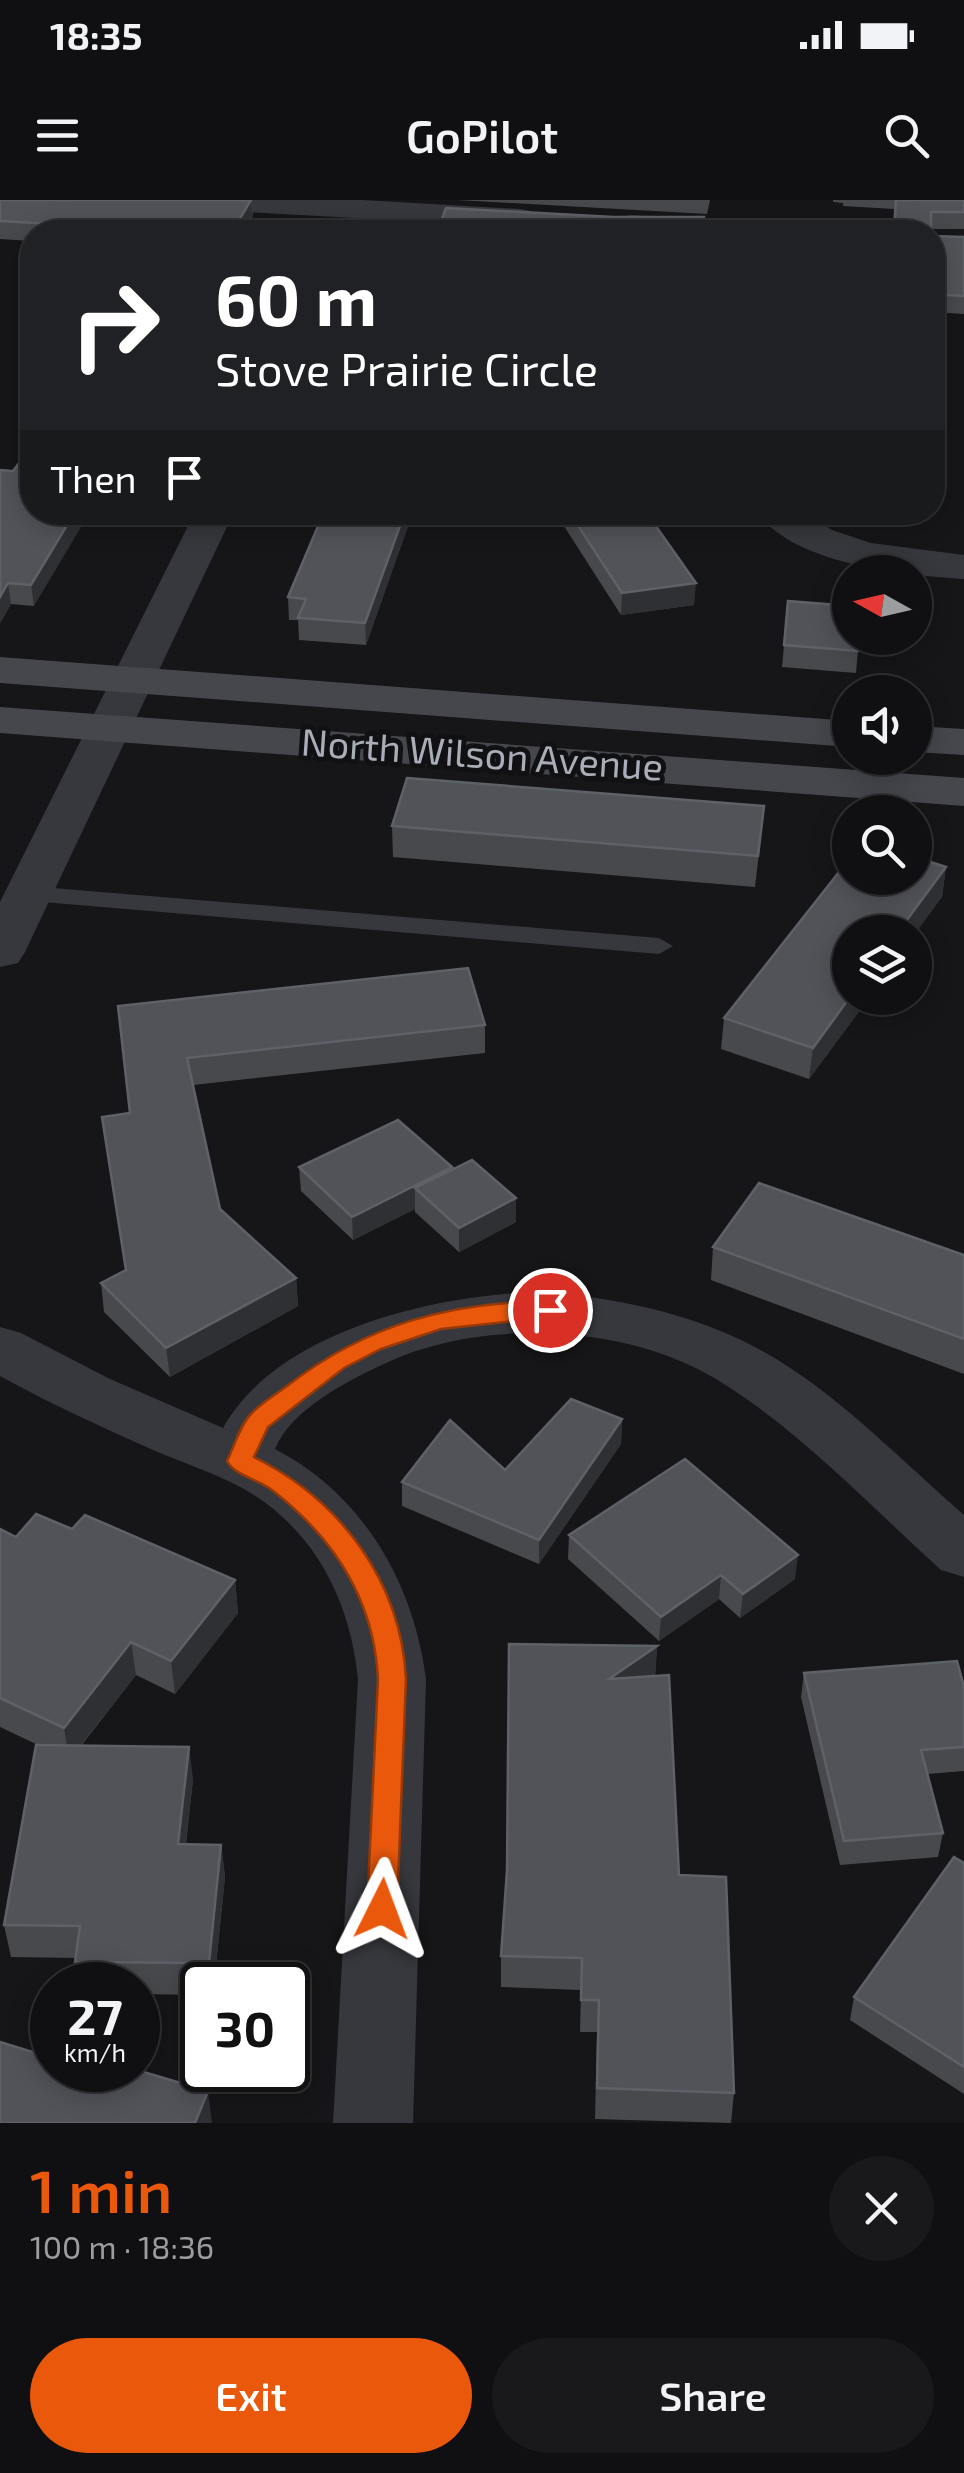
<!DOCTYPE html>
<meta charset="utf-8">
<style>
body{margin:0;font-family:"Exo 2",sans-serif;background:#19191b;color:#f1f3f6;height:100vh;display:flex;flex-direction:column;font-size:38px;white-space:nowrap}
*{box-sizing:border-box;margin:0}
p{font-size:32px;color:#9c9d9f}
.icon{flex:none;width:55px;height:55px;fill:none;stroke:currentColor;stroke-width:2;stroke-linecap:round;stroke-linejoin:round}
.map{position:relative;height:1923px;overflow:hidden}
.side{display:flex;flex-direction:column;background:#101012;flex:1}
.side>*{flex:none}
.top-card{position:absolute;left:20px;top:20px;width:925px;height:305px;border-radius:40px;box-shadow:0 5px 25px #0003,0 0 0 2px #303032;background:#202124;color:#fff;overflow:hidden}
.needle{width:65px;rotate:278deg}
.buttons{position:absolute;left:832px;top:355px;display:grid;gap:20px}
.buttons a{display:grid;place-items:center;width:100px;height:100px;border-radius:50%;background:#101012;box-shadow:0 5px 25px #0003,0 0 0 2px #303032;font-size:50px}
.speed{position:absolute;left:30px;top:1762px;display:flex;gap:20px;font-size:50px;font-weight:700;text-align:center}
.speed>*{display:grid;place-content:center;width:130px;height:130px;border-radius:50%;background:#101012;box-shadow:0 5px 25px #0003,0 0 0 2px #303032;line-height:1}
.speed small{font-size:25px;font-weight:400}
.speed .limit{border:5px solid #111;border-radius:15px;background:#fff;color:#111}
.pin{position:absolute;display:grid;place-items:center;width:85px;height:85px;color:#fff;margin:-42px;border:5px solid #fff;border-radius:50%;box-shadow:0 2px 10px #0007}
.me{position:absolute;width:110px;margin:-55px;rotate:3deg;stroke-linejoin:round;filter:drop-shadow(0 0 8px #0008)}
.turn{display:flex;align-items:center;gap:35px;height:210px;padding:0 30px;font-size:45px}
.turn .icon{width:130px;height:130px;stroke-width:2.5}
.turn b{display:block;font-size:70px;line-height:85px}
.then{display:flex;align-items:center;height:95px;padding:0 30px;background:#0003;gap:20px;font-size:38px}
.round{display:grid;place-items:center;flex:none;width:105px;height:105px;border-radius:52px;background:#19191b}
.headline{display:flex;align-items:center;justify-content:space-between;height:170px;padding:0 30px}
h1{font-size:60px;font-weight:600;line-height:75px;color:#ea580c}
.button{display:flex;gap:20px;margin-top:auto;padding:20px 30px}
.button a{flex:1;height:115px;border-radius:60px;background:#ea580c;color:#fff;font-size:40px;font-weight:600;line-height:115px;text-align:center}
.button a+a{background:#19191b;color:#f1f3f6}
.status{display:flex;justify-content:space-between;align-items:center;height:70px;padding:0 50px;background:#101012;direction:ltr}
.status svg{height:28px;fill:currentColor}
header{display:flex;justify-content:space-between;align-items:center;height:130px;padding:0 30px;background:#101012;font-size:45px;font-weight:600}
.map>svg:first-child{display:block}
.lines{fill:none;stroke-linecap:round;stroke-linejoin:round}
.lane{fill:#37383d;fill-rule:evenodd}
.street{fill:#37383d;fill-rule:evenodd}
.secondary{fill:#45474d;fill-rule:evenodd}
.wall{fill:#47494d}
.shaded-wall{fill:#2f3033}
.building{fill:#525359;stroke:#5f6168;stroke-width:2.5}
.route{fill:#ea580c;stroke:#983908;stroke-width:2.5}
.labels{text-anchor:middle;stroke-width:10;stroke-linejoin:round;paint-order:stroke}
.street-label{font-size:38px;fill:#a8adb8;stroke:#111113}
</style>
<div class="status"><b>18:35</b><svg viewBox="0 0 49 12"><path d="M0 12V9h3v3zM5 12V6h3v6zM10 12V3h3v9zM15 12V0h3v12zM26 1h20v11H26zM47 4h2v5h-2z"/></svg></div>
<header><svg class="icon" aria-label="menu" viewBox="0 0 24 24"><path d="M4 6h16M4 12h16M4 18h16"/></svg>GoPilot<svg class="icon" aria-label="search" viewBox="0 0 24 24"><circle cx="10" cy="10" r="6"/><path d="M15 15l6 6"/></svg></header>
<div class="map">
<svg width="964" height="1923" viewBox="0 0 964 1923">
<rect width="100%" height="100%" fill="#161618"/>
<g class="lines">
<path class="lane" d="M 28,686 L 659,738 L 673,746 L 659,754 L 19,700 L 15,694 Z"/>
<path class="street" d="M 177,0 L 362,0 L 520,9 L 531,11 L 536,18 L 531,25 L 520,27 L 192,9 L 181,7 Z
M 631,15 L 778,22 L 789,25 L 794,32 L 620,31 L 615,24 L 620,17 Z
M 195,312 L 234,312 L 25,752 L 18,763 L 0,767 L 0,702 Z
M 757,312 L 802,312 L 832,330 L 871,343 L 964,355 L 964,379 C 907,375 794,365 757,312 Z
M 537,1092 C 609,1096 688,1112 753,1146 C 832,1187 897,1257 964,1315 L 964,1377 L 941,1370 C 869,1305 800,1230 716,1179 C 625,1124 481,1118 386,1163 C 349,1180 291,1209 275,1249 C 363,1294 414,1384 426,1479 L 413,1923 L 333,1923 L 358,1479 C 350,1400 315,1330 244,1289 C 215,1273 183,1263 153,1250 C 101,1227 49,1203 0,1176 L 0,1127 L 21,1133 L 110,1179 L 223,1228 C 277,1131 434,1095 537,1092 Z"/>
<path class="secondary" d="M 0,457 L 850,521 L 850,547 L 0,483 Z
M 0,507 L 964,578 L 964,606 L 0,533 Z
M 915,526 L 964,529 L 964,555 L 915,552 Z"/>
</g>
<path class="wall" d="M 0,0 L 252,0 L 253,16 L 243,32 L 32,32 L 32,41 L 0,39 Z
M 457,0 L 710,0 L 707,14 Z
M 833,0 L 964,0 L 964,29 L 931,29 L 931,32 L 893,32 L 894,9 L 843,6 L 843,3 L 833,2 Z
M 932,36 L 964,37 L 964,114 L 932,112 Z
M 29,251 L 34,406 L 11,404 L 0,423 L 0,270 L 13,271 Z
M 413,312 L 366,445 L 299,440 L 298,420 L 289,420 L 288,397 Z
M 555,312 L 646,312 L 694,405 L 621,415 Z
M 859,438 L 856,473 L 782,467 L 784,445 Z
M 392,626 L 761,636 L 755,687 L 393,657 Z
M 946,667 L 942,697 L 850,798 L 869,798 L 809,879 L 721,849 L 724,818 Z
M 118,806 L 485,825 L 485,853 L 193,885 L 220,1009 L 296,1078 L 298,1106 L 170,1177 L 104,1112 L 101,1083 L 126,1070 L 102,917 L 130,913 Z
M 299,967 L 452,970 L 516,998 L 516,1022 L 459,1052 L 415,1012 L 415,1009 L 353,1040 L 301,991 Z
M 713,1047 L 964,1055 L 964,1174 L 711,1080 Z
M 622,1219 L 621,1244 L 539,1364 L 402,1306 L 402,1282 L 505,1270 Z
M 0,1329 L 16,1337 L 72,1329 L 235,1380 L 238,1413 L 175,1494 L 136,1475 L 81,1546 L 193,1579 L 186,1644 L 221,1645 L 225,1677 L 214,1785 L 202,1785 L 202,1795 L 138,1794 L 138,1785 L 79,1785 L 75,1758 L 11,1757 L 4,1725 L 38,1545 L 0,1527 Z
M 569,1335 L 795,1379 L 740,1418 L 719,1399 L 659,1441 L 568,1359 Z
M 657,1446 L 655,1476 L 679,1675 L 734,1893 L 731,1923 L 595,1919 L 597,1832 L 580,1832 L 581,1790 L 501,1787 L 501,1756 Z
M 804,1473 L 964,1487 L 964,1571 L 927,1574 L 943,1633 L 938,1657 L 840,1665 L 801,1497 Z
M 964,1663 L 964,1894 L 850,1820 L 854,1797 Z"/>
<path class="shaded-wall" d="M 251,0 L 253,16 L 243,32 L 232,32 Z
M 75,312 L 90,312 L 34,406 L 31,385 Z
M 405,312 L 413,312 L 366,445 L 365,423 Z
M 8,383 L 11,404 L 0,423 L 0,397 Z
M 696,383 L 694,405 L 621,415 L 622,393 Z
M 946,667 L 942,697 L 915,734 L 915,732 L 898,732 Z
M 850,797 L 869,798 L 809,879 L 813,848 Z
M 452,967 L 452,991 L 415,988 L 415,1009 L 353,1040 L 352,1017 Z
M 516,998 L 516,1022 L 459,1052 L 459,1028 Z
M 296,1078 L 298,1106 L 170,1177 L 166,1148 Z
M 622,1219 L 621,1244 L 539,1364 L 539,1340 Z
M 798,1355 L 795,1379 L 740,1418 L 743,1394 Z
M 721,1375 L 719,1399 L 659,1441 L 661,1417 Z
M 235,1380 L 238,1413 L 175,1494 L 171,1461 Z
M 131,1442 L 136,1475 L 69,1560 L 64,1528 Z
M 657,1446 L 655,1479 L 609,1479 Z
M 189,1547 L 193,1579 L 182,1676 L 178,1644 Z
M 221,1645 L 225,1677 L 214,1785 L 212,1785 L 209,1763 Z
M 208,1891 L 212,1923 L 195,1923 Z"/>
<path class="building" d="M 0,0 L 251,0 L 232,32 L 152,32 L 158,30 L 0,21 Z
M 896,0 L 964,0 L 964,12 L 931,12 L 931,32 L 894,32 Z
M 446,8 L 614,17 L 704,17 L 701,32 L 437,32 Z
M 932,36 L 964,37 L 964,96 L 932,94 Z
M 32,246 L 32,312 L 75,312 L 31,385 L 8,383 L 0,397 L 0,270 L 13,271 Z
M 324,312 L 405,312 L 365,423 L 298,418 L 306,399 L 288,397 Z
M 569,312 L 646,312 L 696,383 L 622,393 Z
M 788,401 L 850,406 L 850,438 L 859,438 L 858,451 L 784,445 Z
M 407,578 L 764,606 L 758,656 L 392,626 Z
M 915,657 L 946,667 L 898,732 L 850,732 L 850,797 L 813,848 L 724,818 L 850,658 L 850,678 L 915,678 Z
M 468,768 L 485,825 L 187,858 L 220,1009 L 296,1078 L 166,1148 L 101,1083 L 126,1070 L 102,917 L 130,913 L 118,806 Z
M 398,920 L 452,967 L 352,1017 L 299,967 Z
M 472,960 L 516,998 L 459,1028 L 415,988 Z
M 759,983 L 964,1055 L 964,1139 L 713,1047 Z
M 571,1199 L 622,1219 L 539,1340 L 402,1282 L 450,1220 L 505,1270 Z
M 685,1259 L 798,1355 L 743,1394 L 721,1375 L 661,1417 L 569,1335 Z
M 36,1314 L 72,1329 L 85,1315 L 235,1380 L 171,1461 L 131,1442 L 64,1528 L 0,1498 L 0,1329 L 16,1337 Z
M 509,1444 L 657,1446 L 609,1479 L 669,1475 L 679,1675 L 726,1677 L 734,1893 L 597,1888 L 599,1800 L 581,1800 L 582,1758 L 501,1756 L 507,1670 Z
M 957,1461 L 964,1487 L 964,1547 L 921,1550 L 943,1633 L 844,1641 L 804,1473 Z
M 36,1545 L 189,1547 L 178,1644 L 221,1645 L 209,1763 L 75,1762 L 80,1726 L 4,1725 Z
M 954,1657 L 964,1663 L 964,1867 L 854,1797 Z
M 0,1842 L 52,1858 L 52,1870 L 94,1870 L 119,1878 L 123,1870 L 137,1870 L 208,1891 L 195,1923 L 0,1923 Z"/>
<path class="route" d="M 550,1101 L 559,1104 L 563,1110 L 559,1116 L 441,1129 L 381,1149 L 344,1168 L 268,1227 L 254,1257 C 341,1300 401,1382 406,1479 L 397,1709 L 393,1718 L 382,1722 L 371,1718 L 367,1709 L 378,1479 C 374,1399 334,1338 272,1290 C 258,1279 235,1276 227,1261 C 234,1247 240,1225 251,1214 C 261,1203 275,1195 287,1186 C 367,1124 450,1102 550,1101 Z"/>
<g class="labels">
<g class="street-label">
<text transform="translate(482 555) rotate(4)" y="13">North Wilson Avenue</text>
</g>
</g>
</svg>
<div class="buttons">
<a><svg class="needle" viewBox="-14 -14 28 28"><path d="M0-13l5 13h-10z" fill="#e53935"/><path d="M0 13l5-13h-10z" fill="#9c9d9f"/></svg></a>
<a><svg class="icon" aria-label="sound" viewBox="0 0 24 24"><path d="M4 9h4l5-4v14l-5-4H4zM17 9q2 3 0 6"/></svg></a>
<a><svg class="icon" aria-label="search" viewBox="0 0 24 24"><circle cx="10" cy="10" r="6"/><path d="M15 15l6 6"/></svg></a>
<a><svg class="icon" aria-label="layers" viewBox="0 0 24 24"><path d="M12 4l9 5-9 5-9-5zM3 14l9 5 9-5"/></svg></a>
</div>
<div class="speed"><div>27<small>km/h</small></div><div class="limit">30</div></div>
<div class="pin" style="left:550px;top:1110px;background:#d93025"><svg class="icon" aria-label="arrive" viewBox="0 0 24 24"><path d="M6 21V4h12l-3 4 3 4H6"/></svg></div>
<svg class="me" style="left:382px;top:1709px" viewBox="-20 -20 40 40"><path d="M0-17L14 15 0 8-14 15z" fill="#ea580c" stroke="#fff" stroke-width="4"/></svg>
<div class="top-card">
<div class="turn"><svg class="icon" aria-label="right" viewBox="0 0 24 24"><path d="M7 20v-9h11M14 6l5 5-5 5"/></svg><div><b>60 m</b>Stove Prairie Circle</div></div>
<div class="then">Then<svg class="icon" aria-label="arrive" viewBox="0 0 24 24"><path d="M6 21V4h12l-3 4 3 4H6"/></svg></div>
</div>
</div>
<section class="side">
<div class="headline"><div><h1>1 min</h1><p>100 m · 18:36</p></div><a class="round"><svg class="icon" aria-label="close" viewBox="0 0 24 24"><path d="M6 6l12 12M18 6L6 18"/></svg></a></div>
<div class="button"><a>Exit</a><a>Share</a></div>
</section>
